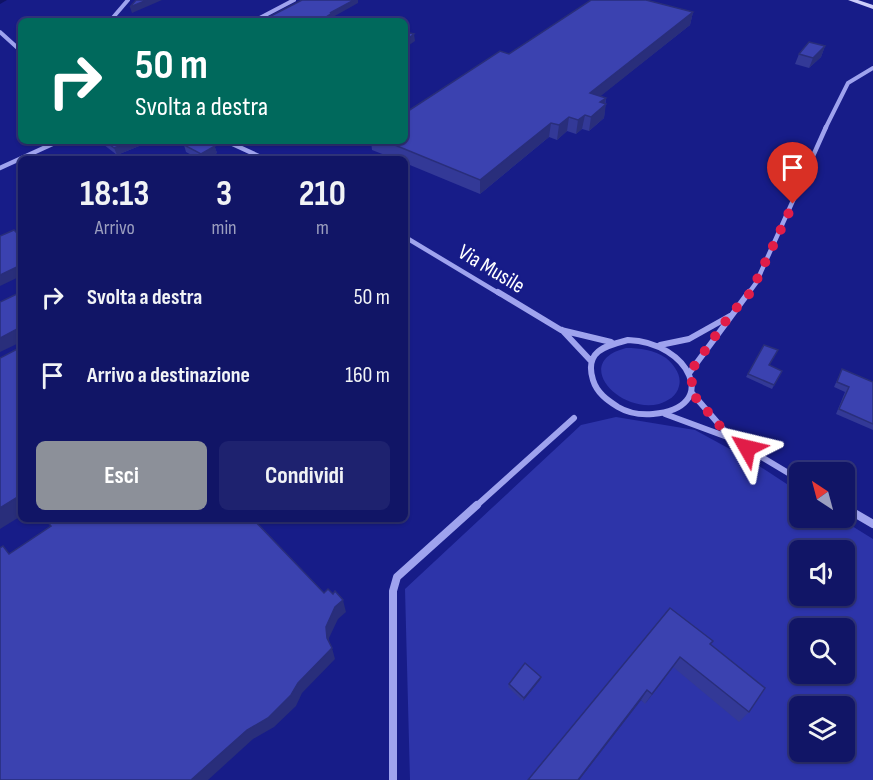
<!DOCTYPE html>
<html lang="it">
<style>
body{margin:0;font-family:"Sofia Sans Condensed",sans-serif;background:#1e226f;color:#f1f3f6;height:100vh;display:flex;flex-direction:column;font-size:22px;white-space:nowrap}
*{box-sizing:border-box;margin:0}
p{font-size:20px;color:#9c9fbf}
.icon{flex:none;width:33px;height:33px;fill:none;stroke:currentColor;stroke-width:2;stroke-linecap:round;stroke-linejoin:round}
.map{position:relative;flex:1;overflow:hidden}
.panel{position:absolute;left:18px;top:156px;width:390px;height:366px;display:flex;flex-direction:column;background:#111566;border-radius:9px;box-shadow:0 2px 4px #0004,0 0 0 2px #30347a}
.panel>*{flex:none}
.top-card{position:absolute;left:18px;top:18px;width:390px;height:126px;border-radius:9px;box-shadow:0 2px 4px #0004,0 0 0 2px #30347a;background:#00695c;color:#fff;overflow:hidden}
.needle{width:39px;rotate:324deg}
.controls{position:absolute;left:789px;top:462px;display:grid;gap:12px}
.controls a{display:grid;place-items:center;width:66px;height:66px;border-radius:9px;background:#111566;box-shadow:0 2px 4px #0004,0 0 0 2px #30347a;font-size:30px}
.pin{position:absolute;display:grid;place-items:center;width:51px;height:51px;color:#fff;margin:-62px -26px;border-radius:50% 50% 50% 0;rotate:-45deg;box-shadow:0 0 6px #0007}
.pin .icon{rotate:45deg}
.me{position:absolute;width:66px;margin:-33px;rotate:307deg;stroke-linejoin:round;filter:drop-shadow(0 0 4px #0008)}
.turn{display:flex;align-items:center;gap:21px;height:126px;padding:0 18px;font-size:27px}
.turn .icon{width:78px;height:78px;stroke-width:2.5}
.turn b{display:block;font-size:42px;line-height:51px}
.eta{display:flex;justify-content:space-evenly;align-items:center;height:102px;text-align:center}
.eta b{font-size:36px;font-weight:700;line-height:42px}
.button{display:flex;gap:12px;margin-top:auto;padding:12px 18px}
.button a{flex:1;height:69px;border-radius:9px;background:#8c9099;color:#fff;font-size:24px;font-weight:700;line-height:69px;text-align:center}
.button a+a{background:#1e226f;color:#f1f3f6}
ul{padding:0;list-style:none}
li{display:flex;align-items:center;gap:18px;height:78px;padding:0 18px}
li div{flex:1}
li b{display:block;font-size:22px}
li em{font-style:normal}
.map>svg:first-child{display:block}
.green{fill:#2d34a9;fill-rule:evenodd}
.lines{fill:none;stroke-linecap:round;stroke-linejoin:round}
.canal{fill:#0f1265;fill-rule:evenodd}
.street-far3{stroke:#9fa3ee;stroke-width:4}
.street-far2{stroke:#9fa3ee;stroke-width:4.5}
.street-far1{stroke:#9fa3ee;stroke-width:6}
.street{stroke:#9fa3ee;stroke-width:8}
.secondary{fill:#cccdfa;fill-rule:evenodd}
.wall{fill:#333997}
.shaded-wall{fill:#292e7b}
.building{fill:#3b42b0;stroke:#292e7b;stroke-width:1.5}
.route{stroke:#e11d48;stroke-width:10;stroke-dasharray:0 18}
.labels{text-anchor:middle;stroke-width:4.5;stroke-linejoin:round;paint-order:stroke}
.street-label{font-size:22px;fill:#fff;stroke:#171c88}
</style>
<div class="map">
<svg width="873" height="780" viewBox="0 0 873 780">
<rect width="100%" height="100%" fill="#171c88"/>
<path class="green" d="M 626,348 C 640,348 654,350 666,358 C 674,365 682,375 679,386 C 677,396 668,401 659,404 C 619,414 571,362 626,348 Z
M 616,417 L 695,430 L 750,460 L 799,492 L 800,518 L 839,518 L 873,539 L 873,780 L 579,780 L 641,700 L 645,703 L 672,668 L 531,780 L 410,780 L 405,589 L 581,425 ZM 800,550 L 844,550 L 844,596 L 800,596 ZM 800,628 L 844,628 L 844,674 L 800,674 ZM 800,706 L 844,706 L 844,752 L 800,752 Z"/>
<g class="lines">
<path class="canal" d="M 0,0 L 7,0 L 0,4 Z"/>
<path class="street-far3" d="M 110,21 L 128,0
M 254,21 L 294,0
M 0,32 L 21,51
M 825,129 L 848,83 L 873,68"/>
<path class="street-far2" d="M 226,141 L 265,159
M 0,168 L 59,141
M 405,237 L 500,294
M 748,294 L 756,283 L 826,127"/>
<path class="street-far1" d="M 498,292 L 561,330 L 611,342
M 562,330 L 591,361
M 628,340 C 689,342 722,408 653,414 C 641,415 628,413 618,407 C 607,400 597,393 593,380 C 584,351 605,346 628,340 Z
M 660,345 L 689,339 L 730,316
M 690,372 L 749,292
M 691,392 L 730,437
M 665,414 L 730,438 L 800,480
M 475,507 L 574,418"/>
<path class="street" d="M 844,507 L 873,524
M 393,780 L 393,591 L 397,577 L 477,505"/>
<path class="secondary" d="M 848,0 L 858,0 L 873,5 L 873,9 Z"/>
</g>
<path class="wall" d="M 693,12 L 690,25 L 600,96 L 606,98 L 604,118 L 589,131 L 582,129 L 576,134 L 567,131 L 557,140 L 549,137 L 480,194 L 405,163 L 405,159 L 395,159 L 372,150 L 371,141 L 405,141 Z
M 825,46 L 821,57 L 809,68 L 795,64 L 799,54 Z
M 99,141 L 148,141 L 149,142 L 117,155 Z
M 184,145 L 214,145 L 217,153 L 205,159 L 199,159 L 186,152 Z
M 764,345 L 769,365 L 782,371 L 772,389 L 746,377 Z
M 842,369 L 873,382 L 873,430 L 836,414 L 845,392 L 834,387 Z
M 670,608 L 710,644 L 749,712 L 739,722 L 673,667 L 645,704 L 641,700 L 579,780 L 528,780 Z
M 540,680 L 523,701 L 508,687 L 509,684 Z"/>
<path class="shaded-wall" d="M 147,0 L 162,0 L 132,13 L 130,7 Z
M 354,0 L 358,0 L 358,3 L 333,17 L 332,21 L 326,21 L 326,17 L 330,13 Z
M 693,12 L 690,25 L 587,107 L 590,93 Z
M 414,34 L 415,41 L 405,48 L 405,41 Z
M 825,46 L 821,57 L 809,68 L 813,58 Z
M 606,98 L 604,106 L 606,104 L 604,118 L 589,131 L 591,117 L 600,102 Z
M 585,115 L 582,129 L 576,134 L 578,120 Z
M 569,117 L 567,131 L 557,140 L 559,125 Z
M 551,123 L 549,137 L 480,194 L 480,180 Z
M 132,141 L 148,141 L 149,142 L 117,155 L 114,148 Z
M 213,142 L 217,153 L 205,159 L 202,159 L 201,154 Z
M 21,265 L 21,276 L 0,286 L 0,275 Z
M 21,327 L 21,342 L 0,352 L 0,338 Z
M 21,495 L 21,516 L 0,529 L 0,508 Z
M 343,600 L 346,612 L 338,619 L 329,638 L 330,649 L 327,638 L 326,627 L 335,607 Z
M 332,648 L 335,659 L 302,693 L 296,706 L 274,727 L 253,739 L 208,780 L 191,780 L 298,683 Z
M 680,657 L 673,667 L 645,704 L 652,694 Z
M 541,677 L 540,680 L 523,701 L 524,698 Z
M 647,690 L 641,700 L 579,780 L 578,780 Z"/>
<path class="building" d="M 136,0 L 147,0 L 130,7 Z
M 302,0 L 354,0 L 330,13 L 332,13 L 326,17 L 331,18 L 327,21 L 261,21 Z
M 591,0 L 646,0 L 693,12 L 590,93 L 606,98 L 600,102 L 606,104 L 591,117 L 585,115 L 578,120 L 569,117 L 559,125 L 551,123 L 480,180 L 385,141 L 405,141 L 405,113 L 500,51 L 509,54 Z
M 405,32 L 414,34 L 405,41 Z
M 809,42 L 825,46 L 813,58 L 799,54 Z
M 105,141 L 132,141 L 114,148 Z
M 191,141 L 210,141 L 213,142 L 211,144 L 215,146 L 201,154 L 184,145 Z
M 14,230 L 21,237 L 21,265 L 0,275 L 0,236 Z
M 21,292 L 21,321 L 20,322 L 21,323 L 21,327 L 0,338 L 0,302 Z
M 764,345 L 778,350 L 769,365 L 782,371 L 774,385 L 748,374 Z
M 21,347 L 21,495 L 0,508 L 0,358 Z
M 842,369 L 873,382 L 873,424 L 839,409 L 849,387 L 837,382 Z
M 45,519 L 253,519 L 324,593 L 328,589 L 333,594 L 335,591 L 343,600 L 335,607 L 326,627 L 327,638 L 332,648 L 298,683 L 291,695 L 268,718 L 247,730 L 191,780 L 0,780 L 0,548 L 3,546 L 9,554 L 51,526 Z
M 670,608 L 713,641 L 710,644 L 765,688 L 749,712 L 680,657 L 652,694 L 647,690 L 578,780 L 528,780 Z
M 525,663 L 541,677 L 524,698 L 509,684 Z"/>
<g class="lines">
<path class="route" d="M 747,448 L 730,438 L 691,392 L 692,383 L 690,372 L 730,315 L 751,292 L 793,204"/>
</g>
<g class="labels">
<g class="street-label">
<text transform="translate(492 268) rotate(31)" y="8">Via Musile</text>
</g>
</g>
</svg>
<div class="controls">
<a><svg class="needle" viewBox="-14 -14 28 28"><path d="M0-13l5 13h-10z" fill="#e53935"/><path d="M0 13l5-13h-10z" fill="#9c9fbf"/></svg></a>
<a><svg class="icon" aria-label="sound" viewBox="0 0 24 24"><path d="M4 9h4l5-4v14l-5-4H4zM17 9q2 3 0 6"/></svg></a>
<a><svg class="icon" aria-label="search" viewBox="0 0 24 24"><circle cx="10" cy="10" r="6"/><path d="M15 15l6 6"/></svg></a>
<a><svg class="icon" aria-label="layers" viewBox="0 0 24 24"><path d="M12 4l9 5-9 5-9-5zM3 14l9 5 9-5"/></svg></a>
</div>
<div class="pin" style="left:793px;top:204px;background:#d93025"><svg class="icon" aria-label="arrive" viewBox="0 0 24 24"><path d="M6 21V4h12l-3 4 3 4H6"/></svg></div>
<svg class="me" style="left:747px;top:448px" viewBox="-20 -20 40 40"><path d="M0-17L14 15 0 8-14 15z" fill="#e11d48" stroke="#fff" stroke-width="4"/></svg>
<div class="top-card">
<div class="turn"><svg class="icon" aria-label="right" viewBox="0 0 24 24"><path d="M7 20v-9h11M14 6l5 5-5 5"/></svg><div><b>50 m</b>Svolta a destra</div></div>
</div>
<section class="panel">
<div class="eta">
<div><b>18:13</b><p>Arrivo</p></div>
<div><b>3</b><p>min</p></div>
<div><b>210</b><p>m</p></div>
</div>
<ul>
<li><svg class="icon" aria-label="right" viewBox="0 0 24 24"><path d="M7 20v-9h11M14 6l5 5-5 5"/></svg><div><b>Svolta a destra</b></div><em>50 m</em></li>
<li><svg class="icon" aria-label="arrive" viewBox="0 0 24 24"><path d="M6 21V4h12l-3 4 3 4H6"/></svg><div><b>Arrivo a destinazione</b></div><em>160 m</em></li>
</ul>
<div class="button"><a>Esci</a><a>Condividi</a></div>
</section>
</div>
